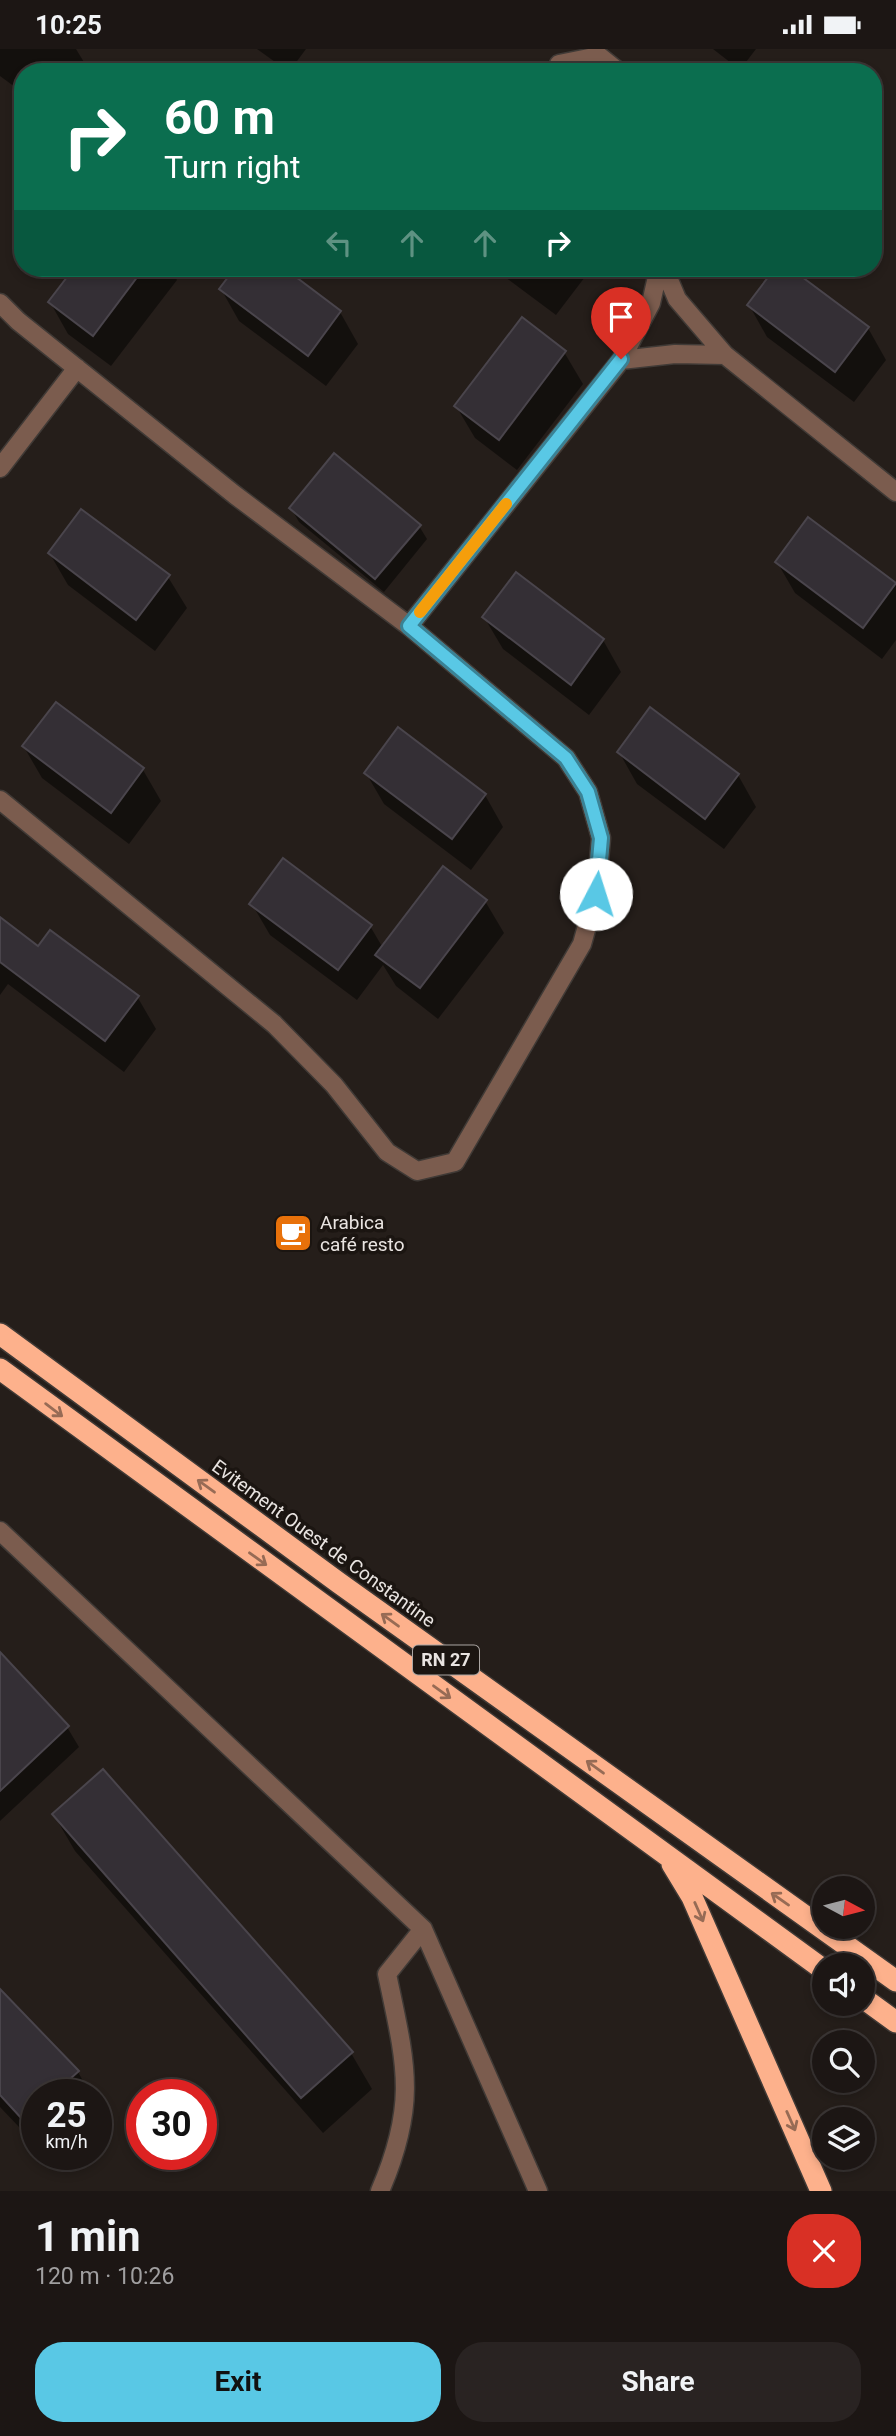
<!DOCTYPE html>
<meta charset="utf-8">
<style>
body{margin:0;font-family:Roboto,sans-serif;background:#292322;color:#f1f3f6;height:100vh;display:flex;flex-direction:column;font-size:26px;white-space:nowrap}
*{box-sizing:border-box;margin:0}
p{font-size:23px;color:#a09fa0}
.icon{flex:none;width:38px;height:38px;fill:none;stroke:currentColor;stroke-width:2;stroke-linecap:round;stroke-linejoin:round}
.map{position:relative;height:2142px;overflow:hidden}
.drawer{display:flex;flex-direction:column;background:#1c1614;flex:1}
.drawer>*{flex:none}
.guide{position:absolute;left:14px;top:14px;width:868px;height:214px;border-radius:28px;box-shadow:0 4px 10px #0003,0 0 0 2px #3a3534;background:#0b6e4f;color:#fff;overflow:hidden}
.needle{width:46px;rotate:97deg}
.tools{position:absolute;left:812px;top:1827px;display:grid;gap:14px}
.tools a{display:grid;place-items:center;width:63px;height:63px;border-radius:50%;background:#1c1614;box-shadow:0 4px 10px #0003,0 0 0 2px #3a3534;font-size:35px}
.speed{position:absolute;left:21px;top:2030px;display:flex;gap:14px;font-size:35px;font-weight:700;text-align:center}
.speed>*{display:grid;place-content:center;width:91px;height:91px;border-radius:50%;background:#1c1614;box-shadow:0 4px 10px #0003,0 0 0 2px #3a3534;line-height:1}
.speed small{font-size:18px;font-weight:400}
.speed .limit{border:10px solid #d22;background:#fff;color:#111}
.pin{position:absolute;display:grid;place-items:center;width:60px;height:60px;color:#fff;margin:-72px -30px;border-radius:50% 50% 50% 0;rotate:-45deg;box-shadow:0 0 7px #0007}
.pin .icon{rotate:45deg}
.me{position:absolute;width:77px;margin:-38px;rotate:5deg;stroke-linejoin:round;filter:drop-shadow(0 0 5px #0008)}
.turn{display:flex;align-items:center;gap:24px;height:147px;padding:0 35px;font-size:32px}
.turn .icon{width:91px;height:91px;stroke-width:2.5}
.turn b{display:block;font-size:49px;line-height:60px}
.lanes{display:flex;align-items:center;height:66px;padding:0 35px;background:#0003;justify-content:center;gap:35px;direction:ltr}
.lanes .off{opacity:.35}
.round{display:grid;place-items:center;flex:none;width:74px;height:74px;border-radius:28px;background:#292322}
.overview{display:flex;align-items:center;justify-content:space-between;height:119px;padding:0 35px}
h1{font-size:42px;font-weight:700;line-height:52px}
.action{display:flex;gap:14px;margin-top:auto;padding:14px 35px}
.action a{flex:1;height:80px;border-radius:28px;background:#59c8e5;color:#111;font-size:28px;font-weight:700;line-height:80px;text-align:center}
.action a+a{background:#292322;color:#f1f3f6}
.status{display:flex;justify-content:space-between;align-items:center;height:49px;padding:0 35px;background:#1c1614;direction:ltr}
.status svg{height:19px;fill:currentColor}
.map>svg:first-child{display:block}
.shadow{fill:#0007}
.building{fill:#342f35;stroke:#4a454c;stroke-width:2}
.lines{fill:none;stroke-linecap:round;stroke-linejoin:round}
.street-casing{stroke:#403a36;stroke-width:21}
.highway-casing{stroke:#403a36;stroke-width:24}
.street{stroke:#7b5c4e;stroke-width:18}
.highway{stroke:#fdb18c;stroke-width:21}
.oneway{stroke:#976b55}
.route-casing{stroke:#3a8295;stroke-width:18}
.route{stroke:#59c8e5;stroke-width:12}
.slow{stroke:#f59e0b;stroke-width:12}
.labels{text-anchor:middle;stroke-width:7;stroke-linejoin:round;paint-order:stroke}
.shield{fill:#1b1511;stroke:#aba6a3;stroke-width:2}
.shield-label{font-size:18px;font-weight:bold;fill:#e9e4e1}
.poi-label{font-size:19px;fill:#e9e4e1;stroke:#1b1511;text-anchor:start}
.street-label{font-size:19px;fill:#e9e4e1;stroke:#1b1511}
</style>
<div class="status"><b>10:25</b><svg viewBox="0 0 49 12"><path d="M0 12V9h3v3zM5 12V6h3v6zM10 12V3h3v9zM15 12V0h3v12zM26 1h20v11H26zM47 4h2v5h-2z"/></svg></div>
<div class="map">
<svg width="896" height="2142" viewBox="0 0 896 2142">
<rect width="100%" height="100%" fill="#251e1a"/>
<path class="shadow" d="M 0,0 L 76,0 L 90,23 L 23,23 L 23,44 L 0,27 Z
M 257,0 L 306,0 L 289,23 Z
M 713,0 L 756,0 L 740,21 Z
M 405,13 L 418,23 L 398,23 Z
M 76,219 L 170,219 L 177,231 L 111,317 L 68,285 L 50,253 Z
M 237,219 L 281,219 L 340,263 L 358,295 L 326,337 L 239,272 L 221,240 Z
M 493,219 L 585,219 L 588,224 L 556,266 Z
M 777,219 L 788,219 L 868,279 L 886,311 L 854,353 L 767,288 L 749,256 Z
M 564,303 L 583,335 L 517,421 L 475,389 L 456,357 Z
M 291,459 L 419,477 L 427,490 L 384,543 L 299,473 Z
M 809,470 L 896,536 L 896,591 L 882,610 L 795,544 L 777,513 Z
M 50,505 L 168,528 L 187,559 L 155,602 L 68,536 Z
M 516,526 L 603,591 L 621,623 L 589,666 L 503,600 L 484,568 Z
M 56,655 L 143,721 L 161,752 L 129,795 L 42,729 L 24,698 Z
M 619,703 L 738,726 L 756,758 L 724,800 L 637,735 Z
M 366,724 L 485,746 L 503,778 L 471,821 L 384,755 Z
M 485,852 L 504,884 L 438,970 L 396,937 L 383,916 L 357,951 L 270,886 L 252,855 L 370,877 L 383,899 Z
M 0,870 L 39,899 L 138,949 L 156,980 L 124,1023 L 8,935 L 0,946 Z
M 0,1606 L 67,1678 L 79,1698 L 0,1772 Z
M 54,1766 L 351,2004 L 372,2040 L 323,2084 L 75,1802 Z
M 0,1942 L 78,2023 L 91,2046 L 37,2046 L 37,2097 L 0,2058 Z"/>
<path class="building" d="M 74,219 L 144,219 L 93,287 L 48,253 Z
M 235,219 L 284,219 L 341,262 L 308,307 L 219,240 Z
M 775,219 L 790,219 L 869,278 L 835,323 L 747,256 Z
M 522,268 L 566,302 L 499,391 L 454,357 Z
M 334,404 L 421,476 L 375,530 L 289,459 Z
M 81,460 L 170,526 L 136,571 L 48,504 Z
M 808,468 L 896,534 L 863,579 L 775,513 Z
M 516,523 L 604,590 L 571,636 L 482,568 Z
M 56,653 L 144,719 L 111,764 L 22,697 Z
M 650,658 L 739,725 L 705,770 L 617,703 Z
M 398,678 L 486,745 L 452,790 L 364,724 Z
M 283,809 L 372,876 L 338,921 L 249,855 Z
M 443,817 L 487,851 L 420,939 L 375,906 Z
M 0,868 L 38,897 L 50,881 L 139,947 L 105,992 L 0,913 Z
M 0,1603 L 69,1677 L 0,1742 Z
M 103,1720 L 353,2003 L 301,2049 L 52,1765 Z
M 0,1940 L 79,2022 L 52,2046 L 37,2046 L 37,2059 L 23,2071 L 0,2046 Z"/>
<g class="lines">
<defs>
<path id="street" d="M 559,15 L 599,7 L 619,23
M 664,219 L 677,250 L 725,306 L 896,443
M 0,254 L 18,272 L 235,446 L 409,577 L 566,709 L 588,743 L 601,789 L 596,845 L 582,895 L 455,1113 L 417,1122 L 387,1103 L 334,1036 L 274,975 L 0,751
M 621,311 L 675,305 L 725,306
M 0,419 L 77,319
M 409,577 L 621,311 L 651,254 L 659,219
M 0,1482 L 423,1880 L 538,2142
M 380,2142 C 418,2054 406,2015 387,1925 L 423,1880"/>
<path id="highway" d="M 0,1285 L 339,1534 L 896,1932
M 0,1320 L 824,1921
M 672,1815 L 692,1848 L 821,2142
M 863,1949 L 896,1973"/>
</defs>
<use href="#street" class="street-casing"/>
<use href="#highway" class="highway-casing"/>
<use href="#street" class="street"/>
<use href="#highway" class="highway"/>
</g>
<defs><path id="oneway-shaft" d="M-6 0H5M1.5-3L5.5 0L1.5 3" fill="none" stroke-width="1.6" stroke-linecap="round" stroke-linejoin="round" transform="scale(1.75)"/></defs>
<g class="oneway">
<use href="#oneway-shaft" transform="translate(54 1361) rotate(37)"/>
<use href="#oneway-shaft" transform="translate(206 1437) rotate(-144)"/>
<use href="#oneway-shaft" transform="translate(258 1510) rotate(36)"/>
<use href="#oneway-shaft" transform="translate(390 1571) rotate(-144)"/>
<use href="#oneway-shaft" transform="translate(442 1643) rotate(36)"/>
<use href="#oneway-shaft" transform="translate(595 1718) rotate(-144)"/>
<use href="#oneway-shaft" transform="translate(780 1850) rotate(-145)"/>
<use href="#oneway-shaft" transform="translate(699 1863) rotate(66)"/>
<use href="#oneway-shaft" transform="translate(791 2072) rotate(66)"/>
</g>
<g class="lines">
<defs>
<path id="route" d="M 596,845 L 601,789 L 588,743 L 566,709 L 409,577 L 621,310"/>
</defs>
<use href="#route" class="route-casing"/>
<use href="#route" class="route"/>
<path class="slow" d="M 420,563 L 506,455"/>
</g>
<defs>
<symbol id="cafe-square" viewBox="-11 -11 22 22"><rect x="-9" y="-9" width="18" height="18" rx="4" fill="#e8710a" stroke="#1b1511"/><path d="M-5.5-4.5H6V0H3Q3 3.5 0 3.5H-2.5Q-5.5 3.5-5.5 0ZM3-3.2v2h1.7v-2ZM-6 4.5H4V6H-6Z" fill="#fff"/></symbol>
</defs>
<g fill-rule="evenodd">
<use href="#cafe-square" x="271" y="1162" width="44" height="44"/>
</g>
<g class="labels">
<rect class="shield" x="413" y="1596.5" width="66" height="29" rx="5"/>
<g class="shield-label">
<text x="446" y="1617">RN 27</text>
</g>
<g class="poi-label">
<text x="320" y="1180">Arabica<tspan x="320" dy="22">café resto</tspan></text>
</g>
<g class="street-label">
<text transform="translate(324 1494) rotate(36)" y="7">Evitement Ouest de Constantine</text>
</g>
</g>
</svg>
<div class="tools">
<a><svg class="needle" viewBox="-14 -14 28 28"><path d="M0-13l5 13h-10z" fill="#e53935"/><path d="M0 13l5-13h-10z" fill="#a09fa0"/></svg></a>
<a><svg class="icon" aria-label="sound" viewBox="0 0 24 24"><path d="M4 9h4l5-4v14l-5-4H4zM17 9q2 3 0 6"/></svg></a>
<a><svg class="icon" aria-label="search" viewBox="0 0 24 24"><circle cx="10" cy="10" r="6"/><path d="M15 15l6 6"/></svg></a>
<a><svg class="icon" aria-label="layers" viewBox="0 0 24 24"><path d="M12 4l9 5-9 5-9-5zM3 14l9 5 9-5"/></svg></a>
</div>
<div class="speed"><div>25<small>km/h</small></div><div class="limit">30</div></div>
<div class="pin" style="left:621px;top:310px;background:#d93025"><svg class="icon" aria-label="arrive" viewBox="0 0 24 24"><path d="M6 21V4h12l-3 4 3 4H6"/></svg></div>
<svg class="me" style="left:596px;top:845px" viewBox="-20 -20 40 40"><circle r="19" fill="#fff"/><path d="M0-13L10 11 0 6-10 11z" fill="#59c8e5"/></svg>
<div class="guide">
<div class="turn"><svg class="icon" aria-label="right" viewBox="0 0 24 24"><path d="M7 20v-9h11M14 6l5 5-5 5"/></svg><div><b>60 m</b>Turn right</div></div>
<div class="lanes"><svg class="icon off" aria-label="left" viewBox="0 0 24 24"><path d="M17 20v-9H6M10 6l-5 5 5 5"/></svg><svg class="icon off" aria-label="ahead" viewBox="0 0 24 24"><path d="M12 20V5M6 11l6-6 6 6"/></svg><svg class="icon off" aria-label="ahead" viewBox="0 0 24 24"><path d="M12 20V5M6 11l6-6 6 6"/></svg><svg class="icon" aria-label="right" viewBox="0 0 24 24"><path d="M7 20v-9h11M14 6l5 5-5 5"/></svg></div>
</div>
</div>
<section class="drawer">
<div class="overview"><div><h1>1 min</h1><p>120 m · 10:26</p></div><a class="round" style="background:#d93025;color:#fff"><svg class="icon" aria-label="close" viewBox="0 0 24 24"><path d="M6 6l12 12M18 6L6 18"/></svg></a></div>
<div class="action"><a>Exit</a><a>Share</a></div>
</section>
